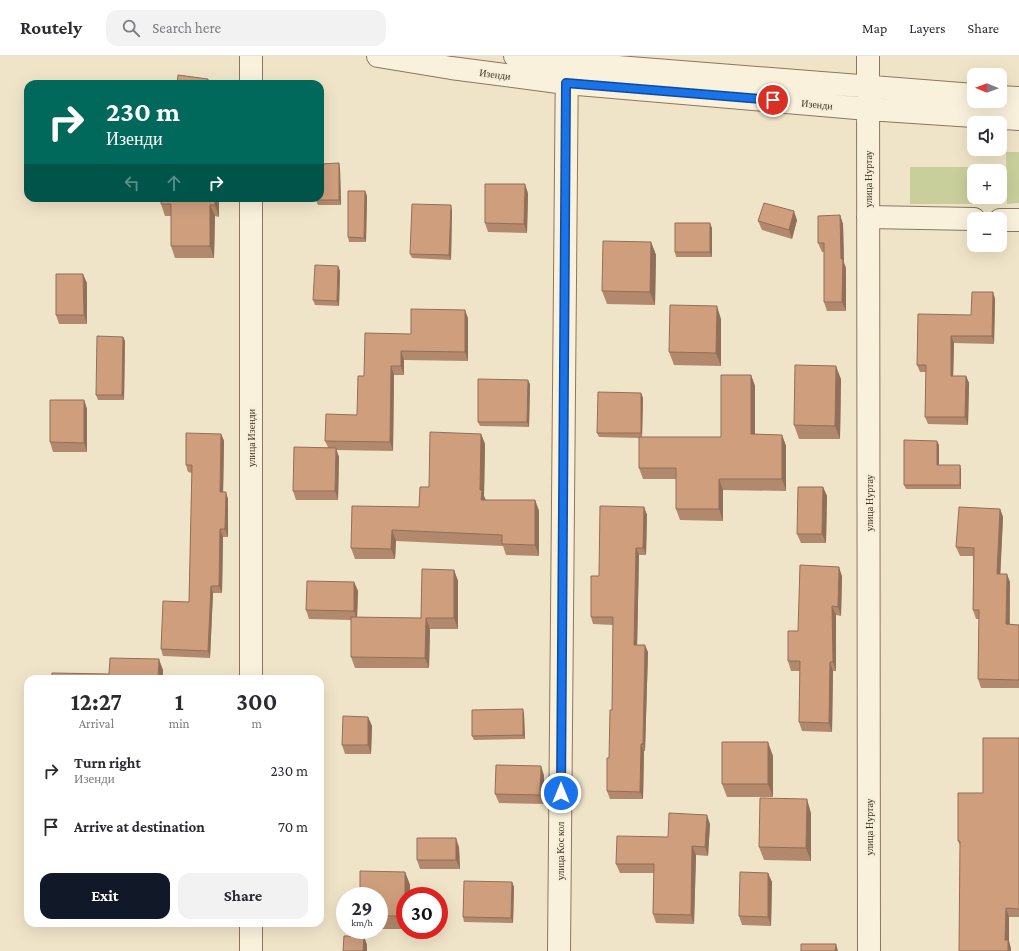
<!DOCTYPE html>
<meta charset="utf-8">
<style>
body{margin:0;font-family:"Crimson Pro",serif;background:#f2f2f3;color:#2b2b33;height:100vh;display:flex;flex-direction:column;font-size:15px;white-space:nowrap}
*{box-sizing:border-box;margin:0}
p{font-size:13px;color:#7c7c81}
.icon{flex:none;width:22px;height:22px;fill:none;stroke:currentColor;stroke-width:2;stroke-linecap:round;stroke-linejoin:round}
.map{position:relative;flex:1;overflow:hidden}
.sheet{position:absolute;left:24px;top:619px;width:300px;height:252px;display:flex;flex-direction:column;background:#fff;border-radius:12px;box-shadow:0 4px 16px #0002}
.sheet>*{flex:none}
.top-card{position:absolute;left:24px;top:24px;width:300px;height:122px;border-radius:12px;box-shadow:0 4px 16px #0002;background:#00695c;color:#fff;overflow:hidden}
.needle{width:26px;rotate:271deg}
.controls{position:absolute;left:967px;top:12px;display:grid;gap:8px}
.controls a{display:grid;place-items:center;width:40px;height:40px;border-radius:8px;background:#fff;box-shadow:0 4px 16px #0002;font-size:20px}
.speed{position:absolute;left:336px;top:831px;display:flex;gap:8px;font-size:20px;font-weight:700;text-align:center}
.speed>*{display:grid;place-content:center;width:52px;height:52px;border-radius:50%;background:#fff;box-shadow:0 4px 16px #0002;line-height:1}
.speed small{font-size:10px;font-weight:400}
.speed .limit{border:6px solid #d22;background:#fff;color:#111}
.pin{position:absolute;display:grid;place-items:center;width:34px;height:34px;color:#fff;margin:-17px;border:2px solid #fff;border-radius:50%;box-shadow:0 1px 4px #0007}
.me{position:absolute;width:44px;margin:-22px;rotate:0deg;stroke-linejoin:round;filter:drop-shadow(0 0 3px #0008)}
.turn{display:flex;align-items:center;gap:14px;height:84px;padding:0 16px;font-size:18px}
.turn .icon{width:52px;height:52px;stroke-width:2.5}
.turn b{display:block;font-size:28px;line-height:34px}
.lanes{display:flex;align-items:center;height:38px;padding:0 16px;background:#0003;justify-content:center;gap:20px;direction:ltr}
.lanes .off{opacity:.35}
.eta{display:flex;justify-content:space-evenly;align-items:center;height:68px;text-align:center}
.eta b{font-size:24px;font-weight:700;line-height:28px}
.button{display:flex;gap:8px;margin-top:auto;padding:8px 16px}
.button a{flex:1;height:46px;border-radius:12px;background:#111827;color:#fff;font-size:16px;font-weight:700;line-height:46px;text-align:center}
.button a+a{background:#f2f2f3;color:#2b2b33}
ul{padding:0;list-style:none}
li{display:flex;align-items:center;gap:12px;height:56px;padding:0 16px}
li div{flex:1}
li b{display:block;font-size:15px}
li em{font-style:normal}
header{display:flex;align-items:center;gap:24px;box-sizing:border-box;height:56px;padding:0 20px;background:#fff;border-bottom:1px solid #e1e1e2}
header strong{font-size:19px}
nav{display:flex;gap:22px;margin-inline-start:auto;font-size:14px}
.search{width:280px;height:36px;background:#f2f2f3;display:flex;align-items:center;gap:10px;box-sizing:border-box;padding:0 14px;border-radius:12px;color:#7c7c81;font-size:15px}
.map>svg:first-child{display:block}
.park{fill:#c9cf9b}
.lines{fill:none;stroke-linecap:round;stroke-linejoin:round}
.minor-casing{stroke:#8d765c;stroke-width:24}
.minor{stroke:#faf1dc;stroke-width:22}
.wall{fill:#b2896c}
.shaded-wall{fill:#916f58}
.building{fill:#cf9f7d;stroke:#916f58}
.route-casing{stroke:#114b97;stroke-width:10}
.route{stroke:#1a73e8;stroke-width:7}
.labels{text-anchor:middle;stroke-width:4;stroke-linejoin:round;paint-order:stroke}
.street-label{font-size:10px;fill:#3d2e20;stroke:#f7eed8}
</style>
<header>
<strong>Routely</strong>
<div class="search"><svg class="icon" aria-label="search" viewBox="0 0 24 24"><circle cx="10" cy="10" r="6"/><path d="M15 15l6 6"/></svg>Search here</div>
<nav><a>Map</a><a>Layers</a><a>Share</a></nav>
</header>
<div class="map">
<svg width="1019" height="895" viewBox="0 0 1019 895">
<rect width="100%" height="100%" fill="#f0e4c8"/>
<path class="park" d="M 1006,96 L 1019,96 L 1019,147 L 1007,148 Z
M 910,111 L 991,111 L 991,115 L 974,115 L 974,141 L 991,141 L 991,148 L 910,148 Z"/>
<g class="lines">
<defs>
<path id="minor" d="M 378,0 L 451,12 L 566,27 L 868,53 L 1019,63
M 515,0 L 567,7 L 974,39
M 868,0 L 869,895
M 251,28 L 251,0
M 1000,41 L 1019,42
M 868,161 L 974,163
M 1000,164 L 1019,164
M 251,623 L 251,142
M 251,895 L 251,867
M 559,895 L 567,0"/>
</defs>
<use href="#minor" class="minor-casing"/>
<use href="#minor" class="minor"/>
</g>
<path class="wall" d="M 340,112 L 341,149 L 318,149 L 316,144 Z
M 365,135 L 367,140 L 366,186 L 349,186 L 348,181 Z
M 528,137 L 527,177 L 488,176 L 485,167 Z
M 161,142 L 219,142 L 219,161 L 215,160 L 214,202 L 175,202 L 171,190 L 171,160 L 165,160 L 161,148 Z
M 452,154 L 451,204 L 412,202 L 410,198 Z
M 840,159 L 843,168 L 844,207 L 846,212 L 846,255 L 827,255 L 824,246 L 824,196 L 822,196 L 818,187 Z
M 797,164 L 792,183 L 762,174 L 758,165 Z
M 712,172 L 712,201 L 676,201 L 675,196 Z
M 651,186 L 656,199 L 655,249 L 607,248 L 602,235 Z
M 338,210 L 340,215 L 339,250 L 315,249 L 313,244 Z
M 87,227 L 87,268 L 59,268 L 56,259 Z
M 993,236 L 995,243 L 994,288 L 954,287 L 953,320 L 966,320 L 969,327 L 968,369 L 928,368 L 925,361 L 926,316 L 920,316 L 917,309 L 971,259 Z
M 468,262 L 468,305 L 404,304 L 404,319 L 394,319 L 393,395 L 336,394 L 339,401 L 338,444 L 296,444 L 293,435 L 328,391 L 325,385 L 357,359 L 364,320 L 411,278 Z
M 721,263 L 721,310 L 674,309 L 669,296 Z
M 123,281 L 125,285 L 124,344 L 98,344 L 96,339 Z
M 751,319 L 755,330 L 755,378 L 782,379 L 786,390 L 786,435 L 723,434 L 723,465 L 680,464 L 676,453 L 676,423 L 643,423 L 639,412 L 639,382 L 599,381 L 597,377 L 641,337 L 643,342 L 642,381 L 721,381 Z
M 841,323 L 840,383 L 799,383 L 794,369 Z
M 530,328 L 529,371 L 480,370 L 478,366 Z
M 84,344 L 87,353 L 87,396 L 53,396 L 50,386 Z
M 221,378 L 224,385 L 223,436 L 228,443 L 228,481 L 223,481 L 222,537 L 213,537 L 210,602 L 163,600 L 161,593 L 189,546 L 192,417 L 188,416 L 186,409 Z
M 481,378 L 485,388 L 484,440 L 485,444 L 535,444 L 539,455 L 539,500 L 506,499 L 503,490 L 396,485 L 395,503 L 355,503 L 351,492 L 419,451 L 429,431 Z
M 939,389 L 939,409 L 960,409 L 961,414 L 961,433 L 906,433 L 904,429 Z
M 823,431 L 827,440 L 826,487 L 801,487 L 797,478 Z
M 644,451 L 647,459 L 646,499 L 639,499 L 637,589 L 648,596 L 645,695 L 644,695 L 643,743 L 610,743 L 607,735 L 612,654 L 613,569 L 593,568 L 591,561 L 599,520 Z
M 1000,453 L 1003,461 L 1000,518 L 1010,526 L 1010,568 L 1019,569 L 1019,632 L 981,632 L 978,623 L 979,563 L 976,563 L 973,554 L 973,500 L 960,500 L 956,491 Z
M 454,514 L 458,525 L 458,573 L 430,573 L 429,612 L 355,612 L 351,601 L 351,564 L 309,563 L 306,554 L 354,526 L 358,535 L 357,561 L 421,562 Z
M 842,520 L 841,560 L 836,559 L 836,615 L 833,615 L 832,676 L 802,675 L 799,666 L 800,615 L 791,615 L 788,605 Z
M 524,658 L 525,683 L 474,684 L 472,680 Z
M 368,661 L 372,670 L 371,698 L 345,698 L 342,689 Z
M 1019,682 L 1019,861 L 1009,861 L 1009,885 L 1011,893 L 960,789 L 958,785 L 983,737 Z
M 773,700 L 773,741 L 727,741 L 722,728 Z
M 544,719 L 544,748 L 499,747 L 495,738 Z
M 811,757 L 811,805 L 764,804 L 759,791 Z
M 710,768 L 708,800 L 696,799 L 694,868 L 656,867 L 653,858 L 654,817 L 620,817 L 616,808 L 668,781 Z
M 459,791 L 460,813 L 420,813 L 417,804 Z
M 405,816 L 410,829 L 410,840 L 405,840 L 405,873 L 379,873 L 379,840 Z
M 768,817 L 772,826 L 771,870 L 742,869 L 739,860 Z
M 512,826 L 514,831 L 513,867 L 464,866 L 463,861 Z"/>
<path class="shaded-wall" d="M 208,23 L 210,27 L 210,28 L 207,28 Z
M 339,107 L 340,112 L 341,149 L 339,144 Z
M 525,128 L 528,137 L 527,177 L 524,168 Z
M 365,135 L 367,140 L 366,186 L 364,182 Z
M 215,142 L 219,142 L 219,161 L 215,149 Z
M 210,149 L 215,160 L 214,202 L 210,190 Z
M 451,149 L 452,154 L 451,204 L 449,199 Z
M 794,155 L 797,164 L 792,183 L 789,174 Z
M 840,159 L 843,168 L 844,207 L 846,212 L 846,255 L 842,246 Z
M 710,167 L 712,172 L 712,201 L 710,196 Z
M 651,186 L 656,199 L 655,249 L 650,236 Z
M 338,210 L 340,215 L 339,250 L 337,245 Z
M 83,218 L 87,227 L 87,268 L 84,259 Z
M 993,236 L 995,243 L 994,288 L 992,280 Z
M 717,250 L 721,263 L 721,310 L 716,297 Z
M 465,254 L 468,262 L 468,305 L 465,296 Z
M 951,280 L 954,287 L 953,327 L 951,320 Z
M 123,281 L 125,285 L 124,344 L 122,339 Z
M 401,295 L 404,304 L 404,319 L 401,310 Z
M 391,310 L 394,319 L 393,395 L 390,386 Z
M 836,310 L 841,323 L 840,383 L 835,370 Z
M 751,319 L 755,330 L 755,389 L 751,378 Z
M 966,320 L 969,327 L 968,369 L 965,361 Z
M 528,324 L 530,328 L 529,371 L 527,366 Z
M 641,337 L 643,342 L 642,382 L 641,377 Z
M 84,344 L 87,353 L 87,396 L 84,387 Z
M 221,378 L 224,385 L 223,443 L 220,436 Z
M 481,378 L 485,388 L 484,440 L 486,444 L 481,444 L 480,434 Z
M 782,379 L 786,390 L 786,435 L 782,423 Z
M 937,385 L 939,389 L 939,414 L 937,409 Z
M 336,392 L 339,401 L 338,444 L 335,435 Z
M 960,409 L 961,414 L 961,433 L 960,429 Z
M 719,423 L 723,434 L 723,465 L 719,453 Z
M 823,431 L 827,440 L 826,487 L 822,478 Z
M 226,436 L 228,443 L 228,481 L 225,473 Z
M 535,444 L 539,455 L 539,500 L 535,489 Z
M 644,451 L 647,459 L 646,499 L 643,492 Z
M 1000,453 L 1003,461 L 1000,526 L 997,518 Z
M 220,473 L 223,481 L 222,537 L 219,530 Z
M 392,474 L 396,485 L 395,503 L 391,493 Z
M 636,492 L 639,499 L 637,596 L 634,589 Z
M 839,511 L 842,520 L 841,560 L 838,551 Z
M 454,514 L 458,525 L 458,573 L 454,562 Z
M 1007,518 L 1010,526 L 1009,577 L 1006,568 Z
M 354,526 L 358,535 L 357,564 L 354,555 Z
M 211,530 L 213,537 L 210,602 L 208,595 Z
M 832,550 L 836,559 L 836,615 L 833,606 Z
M 426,562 L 430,573 L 429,612 L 425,602 Z
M 645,589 L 648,596 L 645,695 L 643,688 Z
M 159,603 L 163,614 L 163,623 L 158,623 Z
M 830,606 L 833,615 L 832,676 L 829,667 Z
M 523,653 L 524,658 L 525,683 L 523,679 Z
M 368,661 L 372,670 L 371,698 L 368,689 Z
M 768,686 L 773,700 L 773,741 L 768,728 Z
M 641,688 L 644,695 L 643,743 L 640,736 Z
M 541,710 L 544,719 L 544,748 L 540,739 Z
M 807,743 L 811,757 L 811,805 L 806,792 Z
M 707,759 L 710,768 L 708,800 L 705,791 Z
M 456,782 L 459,791 L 460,813 L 456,804 Z
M 692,790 L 696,799 L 694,868 L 691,859 Z
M 405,816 L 410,829 L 410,840 L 405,840 L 405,861 Z
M 768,817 L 772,826 L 771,870 L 768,861 Z
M 512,826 L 514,831 L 513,867 L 511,862 Z
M 1006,852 L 1009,861 L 1009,885 L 1011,893 L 1011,895 L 1008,895 L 1005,884 Z
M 364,880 L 367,889 L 367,895 L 363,895 Z
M 836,888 L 838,895 L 835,895 Z"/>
<path class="building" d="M 178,19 L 208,23 L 207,28 L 177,28 Z
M 339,107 L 339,144 L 316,144 L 316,142 L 320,142 L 320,108 Z
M 485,128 L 525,128 L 524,168 L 485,167 Z
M 348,135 L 365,135 L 364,182 L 348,181 Z
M 161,142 L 215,142 L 215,149 L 210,149 L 210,190 L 171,190 L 171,148 L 161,148 Z
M 764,147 L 794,155 L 789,174 L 758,165 Z
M 412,148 L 451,149 L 449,199 L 410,198 Z
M 840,159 L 841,203 L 843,203 L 842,246 L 824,246 L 824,187 L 818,187 L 818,160 Z
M 675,167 L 710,167 L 710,196 L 675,196 Z
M 603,185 L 651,186 L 650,236 L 602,235 Z
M 315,209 L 338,210 L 337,245 L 313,244 Z
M 56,218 L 83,218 L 84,259 L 56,259 Z
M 972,236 L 993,236 L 992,280 L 951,280 L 951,320 L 966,320 L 965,361 L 925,361 L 926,309 L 917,309 L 918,258 L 971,259 Z
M 670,249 L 717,250 L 716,297 L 669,296 Z
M 411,253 L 465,254 L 465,296 L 401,295 L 401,310 L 391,310 L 390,386 L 325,385 L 326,358 L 357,359 L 358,320 L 364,320 L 365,277 L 411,278 Z
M 97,280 L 123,281 L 122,339 L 96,339 Z
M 795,309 L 836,310 L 835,370 L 794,369 Z
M 721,319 L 751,319 L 751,378 L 782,379 L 782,423 L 719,423 L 719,453 L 676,453 L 676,412 L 639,412 L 639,381 L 721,381 Z
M 478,323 L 528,324 L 527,366 L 478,366 Z
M 598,336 L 641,337 L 641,377 L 597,377 Z
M 50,344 L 84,344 L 84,387 L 50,386 Z
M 430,376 L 481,378 L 480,434 L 482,434 L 481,444 L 535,444 L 535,489 L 502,488 L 502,479 L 392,474 L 391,493 L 351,492 L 352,450 L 419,451 L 420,431 L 429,431 Z
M 186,377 L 221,378 L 220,436 L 226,436 L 225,473 L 220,473 L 219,530 L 211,530 L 208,595 L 161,593 L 163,545 L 189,546 L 192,409 L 186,409 Z
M 904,384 L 937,385 L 937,409 L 960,409 L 960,429 L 904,429 Z
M 294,391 L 336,392 L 335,435 L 293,435 Z
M 798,431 L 823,431 L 822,478 L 797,478 Z
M 600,450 L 644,451 L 643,492 L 636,492 L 634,589 L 645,589 L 643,688 L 641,688 L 640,736 L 607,735 L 607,702 L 609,702 L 610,654 L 612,654 L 613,561 L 591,561 L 591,520 L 599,520 Z
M 959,451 L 1000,453 L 997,518 L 1007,518 L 1006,568 L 1019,569 L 1019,624 L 978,623 L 979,554 L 973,554 L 974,492 L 956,491 Z
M 800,509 L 839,511 L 838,551 L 832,550 L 833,606 L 830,606 L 829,667 L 799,666 L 800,605 L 788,605 L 788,575 L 798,575 Z
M 422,513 L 454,514 L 454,562 L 426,562 L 425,602 L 351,601 L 351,561 L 421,562 Z
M 307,525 L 354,526 L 354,555 L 306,554 Z
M 110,602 L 159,603 L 158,623 L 52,623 L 52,617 L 109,618 Z
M 523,653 L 523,679 L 472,680 L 472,654 Z
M 343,660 L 368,661 L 368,689 L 342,689 Z
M 983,682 L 1019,682 L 1019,853 L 1006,852 L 1005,884 L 1008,884 L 1008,895 L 959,895 L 960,785 L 958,785 L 958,737 L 983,737 Z
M 722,686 L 768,686 L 768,728 L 722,728 Z
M 496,709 L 541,710 L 540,739 L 495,738 Z
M 760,742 L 807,743 L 806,792 L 759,791 Z
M 669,757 L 707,759 L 705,791 L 692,790 L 691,859 L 653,858 L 654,808 L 616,808 L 617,780 L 668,781 Z
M 417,782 L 456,782 L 456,804 L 417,804 Z
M 360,815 L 405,816 L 405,860 L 379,860 L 379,840 L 360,840 Z
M 740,816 L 768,817 L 768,861 L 739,860 Z
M 464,825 L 512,826 L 511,862 L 463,861 Z
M 344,880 L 364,880 L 363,895 L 343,895 Z
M 801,888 L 836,888 L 835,895 L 801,895 Z"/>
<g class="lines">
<defs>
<path id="route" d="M 561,737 L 566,27 L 773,44"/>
</defs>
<use href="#route" class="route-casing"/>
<use href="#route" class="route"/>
</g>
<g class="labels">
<g class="street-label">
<text transform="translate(495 18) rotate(7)" y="4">Изенди</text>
<text transform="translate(817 48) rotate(5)" y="4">Изенди</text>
<text transform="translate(868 123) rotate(-90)" y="4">улица Нуртау</text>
<text transform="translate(251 382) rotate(-90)" y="4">улица Изенди</text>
<text transform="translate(869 447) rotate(-90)" y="4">улица Нуртау</text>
<text transform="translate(869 771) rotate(-90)" y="4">улица Нуртау</text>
<text transform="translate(560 795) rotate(-90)" y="4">улица Кос кол</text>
</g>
</g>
</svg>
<div class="controls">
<a><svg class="needle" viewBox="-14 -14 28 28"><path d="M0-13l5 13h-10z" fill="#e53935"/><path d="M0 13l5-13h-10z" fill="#7c7c81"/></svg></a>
<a><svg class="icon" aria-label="sound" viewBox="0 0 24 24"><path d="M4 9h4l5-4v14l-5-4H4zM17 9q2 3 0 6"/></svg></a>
<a>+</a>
<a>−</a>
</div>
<div class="speed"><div>29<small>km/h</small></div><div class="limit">30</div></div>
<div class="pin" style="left:773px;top:44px;background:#d93025"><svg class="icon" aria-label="arrive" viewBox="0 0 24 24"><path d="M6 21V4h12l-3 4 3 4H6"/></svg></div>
<svg class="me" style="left:561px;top:737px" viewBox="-20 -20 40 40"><circle r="17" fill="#1a73e8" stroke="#fff" stroke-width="3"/><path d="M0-11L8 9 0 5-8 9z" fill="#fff"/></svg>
<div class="top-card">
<div class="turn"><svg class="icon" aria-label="right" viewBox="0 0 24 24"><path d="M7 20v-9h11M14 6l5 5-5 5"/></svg><div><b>230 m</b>Изенди</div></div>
<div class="lanes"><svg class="icon off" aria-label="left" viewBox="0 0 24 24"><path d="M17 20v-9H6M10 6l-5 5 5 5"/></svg><svg class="icon off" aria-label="ahead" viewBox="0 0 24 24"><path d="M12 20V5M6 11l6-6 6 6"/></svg><svg class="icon" aria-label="right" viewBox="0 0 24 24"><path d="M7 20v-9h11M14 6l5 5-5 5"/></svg></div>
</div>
<section class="sheet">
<div class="eta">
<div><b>12:27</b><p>Arrival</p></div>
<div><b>1</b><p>min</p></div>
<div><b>300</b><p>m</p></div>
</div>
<ul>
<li><svg class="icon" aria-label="right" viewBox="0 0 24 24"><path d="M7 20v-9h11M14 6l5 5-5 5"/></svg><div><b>Turn right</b><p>Изенди</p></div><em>230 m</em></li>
<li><svg class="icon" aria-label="arrive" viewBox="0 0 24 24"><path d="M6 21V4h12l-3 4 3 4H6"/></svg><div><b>Arrive at destination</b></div><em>70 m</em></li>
</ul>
<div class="button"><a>Exit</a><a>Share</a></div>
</section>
</div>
